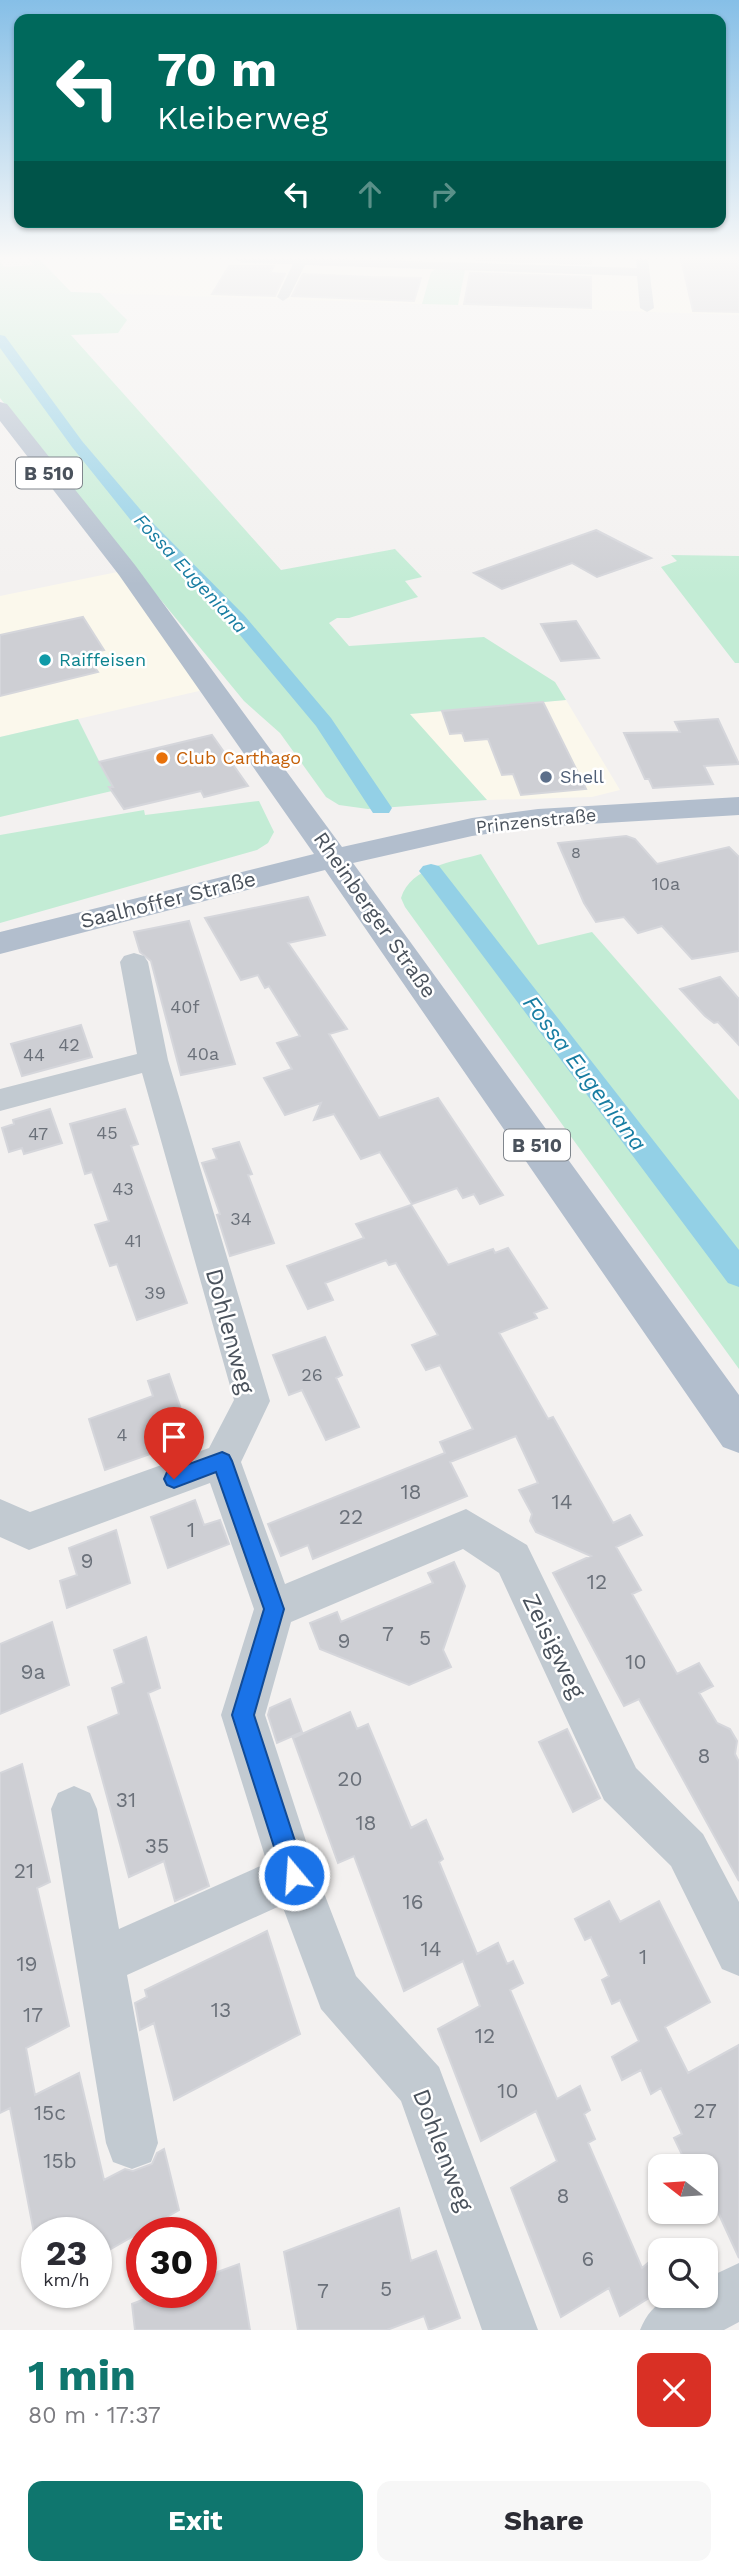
<!DOCTYPE html>
<meta charset="utf-8">
<style>
body{margin:0;font-family:"Work Sans",sans-serif;background:#f7f7f7;color:#2b2b33;height:100vh;display:flex;flex-direction:column;font-size:26px;white-space:nowrap}
*{box-sizing:border-box;margin:0}
p{font-size:23px;color:#7c7c81}
.icon{flex:none;width:38px;height:38px;fill:none;stroke:currentColor;stroke-width:2;stroke-linecap:round;stroke-linejoin:round}
.map{position:relative;height:2330px;overflow:hidden}
.side{display:flex;flex-direction:column;background:#fff;flex:1}
.side>*{flex:none}
.banner{position:absolute;left:14px;top:14px;width:712px;height:214px;border-radius:14px;box-shadow:0 2px 5px #0004;background:#00695c;color:#fff;overflow:hidden}
.needle{width:46px;rotate:287deg}
.controls{position:absolute;left:648px;top:2154px;display:grid;gap:14px}
.controls a{display:grid;place-items:center;width:70px;height:70px;border-radius:14px;background:#fff;box-shadow:0 2px 5px #0004;font-size:35px}
.speed{position:absolute;left:21px;top:2217px;display:flex;gap:14px;font-size:35px;font-weight:700;text-align:center}
.speed>*{display:grid;place-content:center;width:91px;height:91px;border-radius:50%;background:#fff;box-shadow:0 2px 5px #0004;line-height:1}
.speed small{font-size:18px;font-weight:400}
.speed .limit{border:10px solid #d22;background:#fff;color:#111}
.pin{position:absolute;display:grid;place-items:center;width:60px;height:60px;color:#fff;margin:-72px -30px;border-radius:50% 50% 50% 0;rotate:-45deg;box-shadow:0 0 7px #0007}
.pin .icon{rotate:45deg}
.me{position:absolute;width:77px;margin:-38px;rotate:342deg;stroke-linejoin:round;filter:drop-shadow(0 0 5px #0008)}
.turn{display:flex;align-items:center;gap:24px;height:147px;padding:0 28px;font-size:32px}
.turn .icon{width:91px;height:91px;stroke-width:2.5}
.turn b{display:block;font-size:49px;line-height:60px}
.lanes{display:flex;align-items:center;height:66px;padding:0 28px;background:#0003;justify-content:center;gap:35px;direction:ltr}
.lanes .off{opacity:.35}
.round{display:grid;place-items:center;flex:none;width:74px;height:74px;border-radius:14px;background:#f7f7f7}
.head{display:flex;align-items:center;justify-content:space-between;height:119px;padding:0 28px}
h1{font-size:42px;font-weight:700;line-height:52px;color:#0f766e}
.button{display:flex;gap:14px;margin-top:auto;padding:14px 28px}
.button a{flex:1;height:80px;border-radius:14px;background:#0f766e;color:#fff;font-size:28px;font-weight:700;line-height:80px;text-align:center}
.button a+a{background:#f7f7f7;color:#2b2b33}
.map>svg:first-child{display:block}
.commercial{fill:#fbf8ec}
.green{fill:#c3ecd5}
.lines{fill:none;stroke-linecap:round;stroke-linejoin:round}
.canal{fill:#93d0e6;fill-rule:evenodd}
.building{fill:#cecfd4;stroke:#d5d6db;stroke-width:2}
.minor{fill:#c2cad1;fill-rule:evenodd}
.major{fill:#b2becd;fill-rule:evenodd}
.route{fill:#1a73e8;stroke:#114b97;stroke-width:2}
.culture-dot{fill:#0f9aa8;stroke:#fff;stroke-width:2.5}
.food-dot{fill:#e8710a;stroke:#fff;stroke-width:2.5}
.service-dot{fill:#5c6f8a;stroke:#fff;stroke-width:2.5}
.labels{text-anchor:middle;stroke-width:5;stroke-linejoin:round;paint-order:stroke}
.far-number-label{font-size:16px;fill:#6b717a}
.far-culture-label{font-size:18px;fill:#0d838f;stroke:#fff;text-anchor:start}
.far-food-label{font-size:18px;fill:#c56008;stroke:#fff;text-anchor:start}
.far-service-label{font-size:18px;fill:#4e5e75;stroke:#fff;text-anchor:start}
.far-street-label{font-size:18px;fill:#4a525c;stroke:#fff}
.number-label{font-size:18px;fill:#6b717a}
.shield{fill:#fff;stroke:#80868d;stroke-width:2}
.shield-label{font-size:19px;font-weight:bold;fill:#4a525c}
.far-water-label{font-size:19px;font-style:italic;fill:#187da2;stroke:#fff}
.street-label{font-size:21px;fill:#4a525c;stroke:#fff}
.near-number-label{font-size:21px;fill:#6b717a}
.water-label{font-size:23px;font-style:italic;fill:#187da2;stroke:#fff}
.near-street-label{font-size:24px;fill:#4a525c;stroke:#fff}
</style>
<div class="map">
<svg width="739" height="2330" viewBox="0 0 739 2330">
<rect width="100%" height="100%" fill="#f3f1f0"/>
<path class="commercial" d="M 39,259 L 739,259 L 739,315 L 71,292 Z
M 127,570 L 212,688 L 0,737 L 0,596 Z
M 566,700 L 620,790 L 592,797 L 487,800 L 409,714 Z"/>
<path class="green" d="M 28,259 L 39,259 L 71,292 L 100,293 L 127,320 L 118,333 L 71,335 L 281,570 L 395,549 L 422,577 L 405,581 L 418,597 L 349,618 L 337,618 L 329,623 L 349,646 L 484,637 L 555,682 L 566,700 L 410,714 L 487,800 L 368,809 L 339,805 L 326,797 L 280,733 L 244,701 L 90,514 L 0,398 L 0,260 L 4,261 L 0,262 L 4,267 L 34,265 Z
M 436,269 L 465,270 L 458,305 L 422,304 L 431,272 Z
M 671,555 L 739,556 L 739,663 L 735,663 L 661,567 L 677,561 Z
M 78,719 L 103,769 L 113,767 L 121,785 L 110,787 L 112,791 L 0,817 L 0,737 Z
M 259,801 L 274,832 L 268,843 L 257,850 L 0,923 L 0,835 L 144,810 L 145,815 Z
M 481,854 L 538,945 L 592,932 L 739,1100 L 739,1369 L 405,907 L 401,898 C 411,866 453,862 481,854 Z"/>
<g class="lines">
<path class="canal" d="M 0,335 L 5,336 L 82,441 L 145,515 L 244,615 L 331,718 L 392,808 L 389,813 L 373,813 L 316,726 L 230,623 L 133,523 L 72,447 L 0,348 Z
M 431,864 L 439,866 L 739,1250 L 739,1287 L 728,1283 L 423,876 L 419,871 L 423,866 Z"/>
</g>
<path class="building" d="M 476,259 L 591,259 L 591,264 L 476,260 Z
M 681,259 L 739,259 L 739,312 L 693,311 Z
M 229,266 L 274,266 L 270,273 L 285,274 L 275,296 L 212,294 Z
M 470,273 L 591,277 L 591,308 L 464,304 Z
M 303,274 L 371,277 L 421,278 L 414,301 L 292,296 Z
M 596,530 L 651,558 L 597,577 L 572,563 L 502,589 L 474,573 Z
M 83,617 L 104,650 L 85,654 L 98,672 L 0,696 L 0,635 Z
M 576,621 L 599,658 L 561,661 L 541,624 Z
M 543,702 L 586,789 L 521,795 L 513,774 L 502,775 L 488,739 L 465,741 L 462,733 L 450,734 L 442,711 Z
M 718,719 L 739,764 L 704,766 L 713,784 L 653,788 L 649,779 L 645,779 L 624,733 L 680,732 L 675,722 Z
M 212,735 L 248,786 L 204,797 L 201,791 L 124,809 L 109,787 L 113,787 L 99,762 Z
M 626,836 L 635,839 L 657,864 L 729,847 L 739,857 L 739,951 L 692,959 L 662,926 L 638,933 L 624,917 L 596,922 L 584,903 L 558,843 Z
M 308,897 L 325,935 L 288,943 L 347,1029 L 329,1034 L 379,1118 L 438,1098 L 503,1195 L 480,1204 L 474,1194 L 463,1198 L 457,1188 L 412,1204 L 380,1152 L 361,1159 L 334,1114 L 314,1120 L 321,1103 L 285,1115 L 264,1078 L 292,1069 L 277,1043 L 300,1036 L 269,986 L 265,988 L 258,975 L 241,980 L 205,918 Z
M 189,921 L 235,1064 L 181,1075 L 151,961 L 140,952 L 134,932 Z
M 720,977 L 739,999 L 739,1045 L 718,1022 L 714,1023 L 705,1016 L 680,989 Z
M 81,1025 L 92,1057 L 22,1076 L 11,1044 Z
M 50,1109 L 62,1143 L 24,1154 L 22,1148 L 9,1152 L 2,1128 L 14,1124 L 13,1120 Z
M 125,1109 L 138,1144 L 131,1146 L 187,1303 L 137,1320 L 117,1264 L 110,1266 L 95,1225 L 109,1221 L 92,1172 L 85,1174 L 70,1124 Z
M 239,1142 L 252,1174 L 248,1175 L 274,1243 L 230,1256 L 217,1215 L 220,1214 L 202,1163 L 217,1159 L 213,1149 Z
M 411,1205 L 448,1265 L 493,1249 L 495,1253 L 508,1248 L 547,1308 L 534,1313 L 537,1318 L 499,1333 L 548,1419 L 553,1417 L 613,1523 L 630,1515 L 642,1535 L 616,1547 L 641,1590 L 632,1594 L 677,1674 L 699,1663 L 713,1686 L 699,1693 L 717,1723 L 730,1729 L 737,1741 L 735,1754 L 739,1762 L 739,1881 L 639,1699 L 624,1706 L 553,1573 L 591,1556 L 536,1532 L 530,1521 L 532,1514 L 519,1490 L 538,1483 L 516,1436 L 450,1462 L 467,1496 L 313,1559 L 308,1545 L 281,1556 L 268,1524 L 445,1453 L 440,1442 L 473,1429 L 440,1365 L 426,1370 L 412,1345 L 438,1335 L 396,1263 L 389,1265 L 386,1260 L 325,1283 L 333,1300 L 308,1309 L 287,1266 L 364,1238 L 356,1224 Z
M 325,1337 L 342,1375 L 336,1378 L 359,1427 L 326,1440 L 302,1390 L 289,1395 L 273,1355 Z
M 169,1374 L 183,1415 L 148,1427 L 156,1452 L 105,1470 L 89,1419 L 153,1396 L 148,1381 Z
M 195,1500 L 204,1525 L 220,1520 L 229,1544 L 168,1568 L 151,1517 Z
M 116,1530 L 130,1583 L 67,1608 L 60,1581 L 77,1575 L 69,1548 Z
M 454,1562 L 465,1586 L 443,1650 L 451,1667 L 409,1685 L 320,1649 L 310,1623 L 337,1612 L 341,1622 L 433,1583 L 428,1573 Z
M 52,1622 L 69,1685 L 0,1714 L 0,1644 Z
M 146,1637 L 160,1688 L 148,1693 L 209,1886 L 175,1901 L 164,1861 L 129,1877 L 88,1727 L 119,1714 L 112,1688 L 124,1683 L 114,1650 Z
M 290,1699 L 302,1732 L 277,1743 L 268,1715 L 270,1708 Z
M 350,1712 L 357,1729 L 368,1724 L 411,1828 L 426,1820 L 443,1859 L 439,1862 L 477,1954 L 498,1943 L 507,1964 L 513,1961 L 523,1983 L 510,1990 L 557,2099 L 580,2086 L 590,2110 L 584,2114 L 595,2139 L 588,2143 L 642,2268 L 648,2263 L 660,2291 L 620,2316 L 609,2288 L 561,2317 L 511,2188 L 557,2161 L 536,2111 L 481,2141 L 438,2029 L 480,2006 L 463,1961 L 404,1991 L 354,1856 L 338,1863 L 293,1738 Z
M 567,1729 L 600,1798 L 573,1812 L 539,1742 Z
M 22,1764 L 50,1882 L 37,1888 L 69,2026 L 26,2048 L 35,2095 L 79,2073 L 104,2180 L 125,2169 L 133,2171 L 152,2164 L 157,2153 L 164,2149 L 179,2210 L 102,2254 L 96,2233 L 34,2233 L 10,2108 L 0,2113 L 0,1773 Z
M 609,1901 L 620,1922 L 659,1901 L 710,2002 L 665,2027 L 688,2073 L 739,2045 L 739,2258 L 705,2184 L 705,2166 L 697,2166 L 695,2160 L 687,2165 L 674,2138 L 682,2134 L 661,2088 L 651,2094 L 641,2070 L 622,2080 L 612,2057 L 639,2041 L 620,2000 L 612,2004 L 602,1980 L 609,1976 L 591,1937 L 585,1940 L 575,1919 Z
M 267,1931 L 300,2034 L 174,2100 L 154,2023 L 140,2030 L 135,2003 L 147,1997 L 145,1990 Z
M 399,2208 L 411,2261 L 436,2251 L 460,2318 L 429,2330 L 424,2316 L 387,2330 L 298,2330 L 284,2252 Z
M 239,2264 L 250,2330 L 135,2330 L 132,2304 L 163,2292 L 201,2292 L 201,2278 Z"/>
<g class="lines">
<path class="minor" d="M 236,259 L 344,259 L 637,268 L 636,259 L 648,259 L 654,308 L 647,312 L 640,308 L 637,276 L 305,265 L 289,297 L 283,301 L 277,297 L 293,264 L 242,263 Z
M 134,953 L 144,956 L 148,962 L 168,1060 L 270,1401 L 241,1462 L 285,1584 L 466,1509 L 527,1545 L 636,1768 L 703,1834 L 739,1902 L 739,1976 L 722,1969 L 671,1866 L 604,1800 L 499,1573 L 463,1549 L 291,1622 L 265,1715 L 317,1875 L 356,1976 L 439,2067 L 538,2330 L 482,2330 L 401,2101 L 321,2009 L 282,1905 L 127,1975 L 158,2143 L 151,2162 L 132,2169 L 113,2162 L 106,2143 L 51,1809 L 58,1793 L 74,1786 L 90,1793 L 97,1809 L 119,1929 L 267,1863 L 221,1715 L 254,1609 L 210,1483 L 29,1550 L 0,1537 L 0,1499 L 30,1512 L 209,1448 L 234,1400 L 142,1073 L 0,1111 L 0,1089 L 137,1054 L 120,962 L 124,956 Z
M 739,2263 L 739,2322 L 724,2330 L 640,2330 C 654,2297 672,2296 705,2296 L 705,2279 Z"/>
<path class="major" d="M 0,402 L 7,404 L 135,565 L 342,847 L 472,818 L 538,809 L 739,797 L 739,815 L 538,827 L 472,836 L 353,863 L 739,1395 L 739,1453 L 723,1447 L 325,870 L 0,954 L 0,932 L 314,854 L 119,575 L 0,421 Z"/>
</g>
<linearGradient id="sky" x2="0" y2="1"><stop stop-color="#86bfe7"/><stop offset="0.44" stop-color="#faf9f8"/><stop offset="1" stop-color="#faf9f8" stop-opacity="0"/></linearGradient>
<rect width="739" height="585" fill="url(#sky)"/>
<path class="route" d="M 222,1452 L 229,1455 L 232,1461 L 284,1609 L 254,1715 L 306,1875 L 303,1883 L 294,1887 L 286,1883 L 283,1875 L 232,1715 L 264,1609 L 216,1472 L 174,1488 L 167,1485 L 164,1479 L 167,1472 Z"/>
<circle class="culture-dot" cx="45" cy="660" r="7"/>
<circle class="food-dot" cx="162" cy="758" r="7"/>
<circle class="service-dot" cx="546" cy="777" r="7"/>
<g class="labels">
<g class="far-number-label">
<text x="576" y="858">8</text>
</g>
<g class="far-culture-label">
<text x="59" y="666">Raiffeisen</text>
</g>
<g class="far-food-label">
<text x="176" y="764">Club Carthago</text>
</g>
<g class="far-service-label">
<text x="560" y="783">Shell</text>
</g>
<g class="far-street-label">
<text transform="translate(536 821) rotate(-6)" y="6">Prinzenstraße</text>
</g>
<g class="number-label">
<text x="666" y="890">10a</text>
<text x="185" y="1013">40f</text>
<text x="69" y="1051">42</text>
<text x="203" y="1060">40a</text>
<text x="34" y="1061">44</text>
<text x="107" y="1139">45</text>
<text x="38" y="1140">47</text>
<text x="123" y="1195">43</text>
<text x="241" y="1225">34</text>
<text x="133" y="1247">41</text>
<text x="155" y="1299">39</text>
<text x="312" y="1381">26</text>
<text x="122" y="1441">4</text>
</g>
<g class="shield">
<rect x="16" y="457.5" width="66" height="31" rx="5"/>
<rect x="504" y="1129.5" width="66" height="31" rx="5"/>
</g>
<g class="shield-label">
<text x="49" y="480">B 510</text>
<text x="537" y="1152">B 510</text>
</g>
<g class="far-water-label">
<text transform="translate(191 573) rotate(47)" y="7">Fossa Eugeniana</text>
</g>
<g class="street-label">
<text transform="translate(168 900) rotate(-14)" y="7">Saalhoffer Straße</text>
<text transform="translate(375 915) rotate(55)" y="7">Rheinberger Straße</text>
</g>
<g class="near-number-label">
<text x="411" y="1499">18</text>
<text x="562" y="1509">14</text>
<text x="351" y="1524">22</text>
<text x="191" y="1537">1</text>
<text x="87" y="1568">9</text>
<text x="597" y="1589">12</text>
<text x="388" y="1641">7</text>
<text x="425" y="1645">5</text>
<text x="344" y="1648">9</text>
<text x="636" y="1669">10</text>
<text x="33" y="1679">9a</text>
<text x="704" y="1763">8</text>
<text x="350" y="1786">20</text>
<text x="126" y="1807">31</text>
<text x="366" y="1830">18</text>
<text x="157" y="1853">35</text>
<text x="24" y="1878">21</text>
<text x="413" y="1909">16</text>
<text x="431" y="1956">14</text>
<text x="643" y="1964">1</text>
<text x="27" y="1971">19</text>
<text x="221" y="2017">13</text>
<text x="33" y="2022">17</text>
<text x="485" y="2043">12</text>
<text x="508" y="2098">10</text>
<text x="705" y="2118">27</text>
<text x="50" y="2120">15c</text>
<text x="60" y="2168">15b</text>
<text x="563" y="2203">8</text>
<text x="588" y="2266">6</text>
<text x="386" y="2296">5</text>
<text x="323" y="2298">7</text>
</g>
<g class="water-label">
<text transform="translate(585 1073) rotate(53)" y="8">Fossa Eugeniana</text>
</g>
<g class="near-street-label">
<text transform="translate(230 1331) rotate(75)" y="8">Dohlenweg</text>
<text transform="translate(554 1646) rotate(64)" y="8">Zeisigweg</text>
<text transform="translate(443 2150) rotate(69)" y="8">Dohlenweg</text>
</g>
</g>
</svg>
<div class="controls">
<a><svg class="needle" viewBox="-14 -14 28 28"><path d="M0-13l5 13h-10z" fill="#e53935"/><path d="M0 13l5-13h-10z" fill="#7c7c81"/></svg></a>
<a><svg class="icon" aria-label="search" viewBox="0 0 24 24"><circle cx="10" cy="10" r="6"/><path d="M15 15l6 6"/></svg></a>
</div>
<div class="speed"><div>23<small>km/h</small></div><div class="limit">30</div></div>
<div class="pin" style="left:174px;top:1479px;background:#d93025"><svg class="icon" aria-label="arrive" viewBox="0 0 24 24"><path d="M6 21V4h12l-3 4 3 4H6"/></svg></div>
<svg class="me" style="left:294px;top:1875px" viewBox="-20 -20 40 40"><circle r="17" fill="#1a73e8" stroke="#fff" stroke-width="3"/><path d="M0-11L8 9 0 5-8 9z" fill="#fff"/></svg>
<div class="banner">
<div class="turn"><svg class="icon" aria-label="left" viewBox="0 0 24 24"><path d="M17 20v-9H6M10 6l-5 5 5 5"/></svg><div><b>70 m</b>Kleiberweg</div></div>
<div class="lanes"><svg class="icon" aria-label="left" viewBox="0 0 24 24"><path d="M17 20v-9H6M10 6l-5 5 5 5"/></svg><svg class="icon off" aria-label="ahead" viewBox="0 0 24 24"><path d="M12 20V5M6 11l6-6 6 6"/></svg><svg class="icon off" aria-label="right" viewBox="0 0 24 24"><path d="M7 20v-9h11M14 6l5 5-5 5"/></svg></div>
</div>
</div>
<section class="side">
<div class="head"><div><h1>1 min</h1><p>80 m · 17:37</p></div><a class="round" style="background:#d93025;color:#fff"><svg class="icon" aria-label="close" viewBox="0 0 24 24"><path d="M6 6l12 12M18 6L6 18"/></svg></a></div>
<div class="button"><a>Exit</a><a>Share</a></div>
</section>
